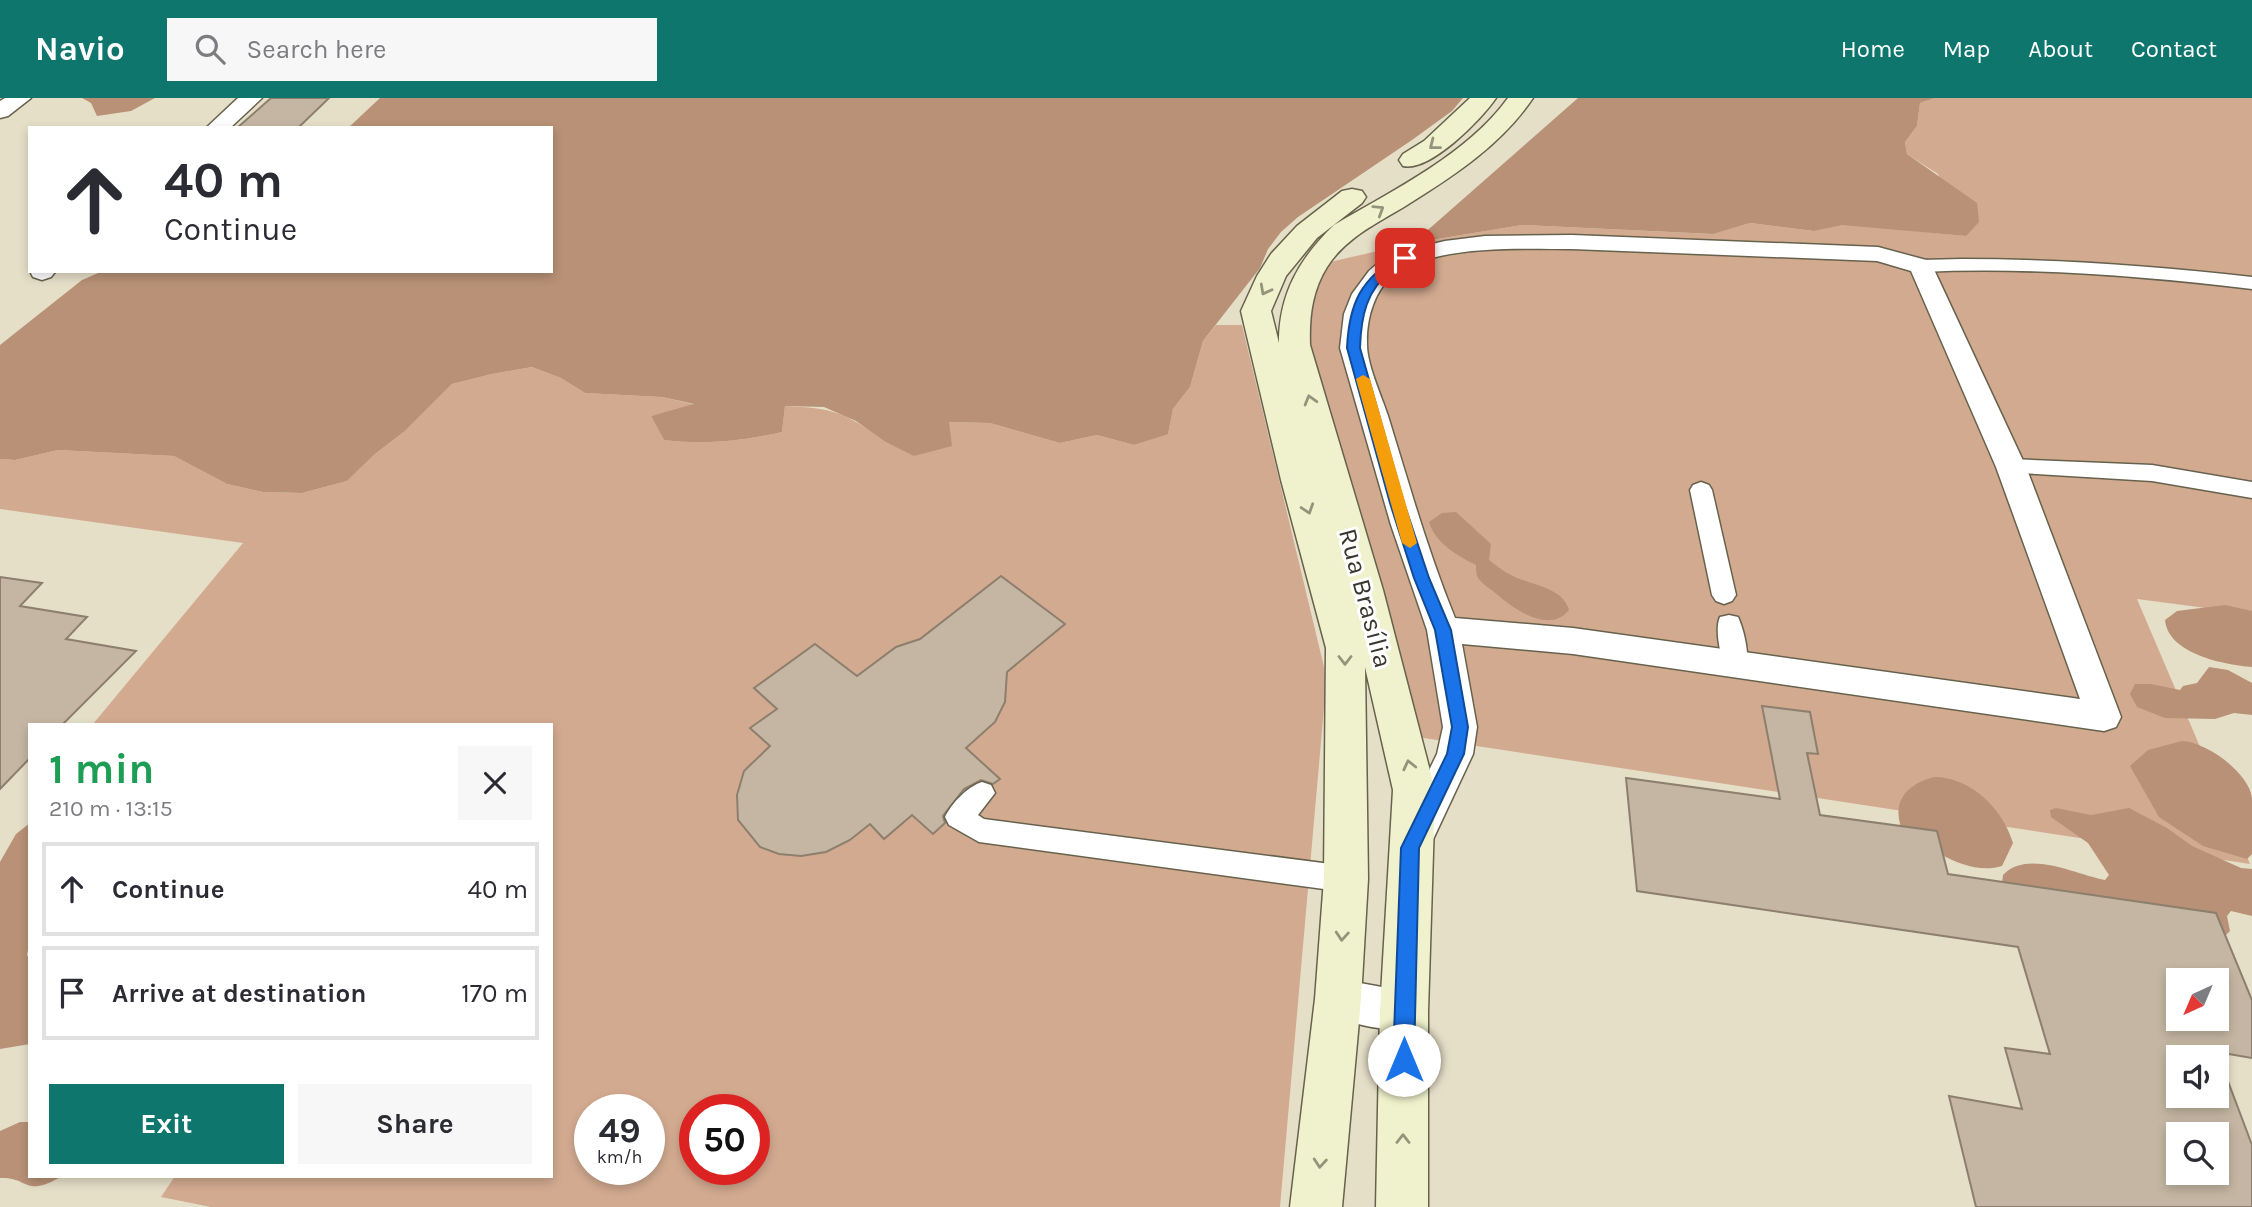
<!DOCTYPE html>
<meta charset="utf-8">
<style>
body{margin:0;font-family:Karla,sans-serif;background:#f7f7f7;color:#2b2b33;height:100vh;display:flex;flex-direction:column;font-size:26px;white-space:nowrap}
*{box-sizing:border-box;margin:0}
p{font-size:23px;color:#7c7c81}
.icon{flex:none;width:38px;height:38px;fill:none;stroke:currentColor;stroke-width:2;stroke-linecap:round;stroke-linejoin:round}
.map{position:relative;flex:1;overflow:hidden}
.panel{position:absolute;left:28px;top:625px;width:525px;height:455px;display:flex;flex-direction:column;background:#fff;border-radius:0px;box-shadow:0 4px 10px #0003}
.panel>*{flex:none}
.banner{position:absolute;left:28px;top:28px;width:525px;height:147px;border-radius:0px;box-shadow:0 4px 10px #0003;background:#fff;color:#2b2b33;overflow:hidden}
.needle{width:46px;rotate:224deg}
.buttons{position:absolute;left:2166px;top:870px;display:grid;gap:14px}
.buttons a{display:grid;place-items:center;width:63px;height:63px;border-radius:0px;background:#fff;box-shadow:0 4px 10px #0003;font-size:35px}
.speed{position:absolute;left:574px;top:996px;display:flex;gap:14px;font-size:35px;font-weight:700;text-align:center}
.speed>*{display:grid;place-content:center;width:91px;height:91px;border-radius:50%;background:#fff;box-shadow:0 4px 10px #0003;line-height:1}
.speed small{font-size:18px;font-weight:400}
.speed .limit{border:10px solid #d22;background:#fff;color:#111}
.pin{position:absolute;display:grid;place-items:center;width:60px;height:60px;color:#fff;margin:-30px;border-radius:14px;box-shadow:0 4px 10px #0006}
.me{position:absolute;width:77px;margin:-38px;rotate:0deg;stroke-linejoin:round;filter:drop-shadow(0 0 5px #0008)}
.turn{display:flex;align-items:center;gap:24px;height:147px;padding:0 21px;font-size:32px}
.turn .icon{width:91px;height:91px;stroke-width:2.5}
.turn b{display:block;font-size:49px;line-height:60px}
.round{display:grid;place-items:center;flex:none;width:74px;height:74px;border-radius:0px;background:#f7f7f7}
.summary{display:flex;align-items:center;justify-content:space-between;height:119px;padding:0 21px}
h1{font-size:42px;font-weight:700;line-height:52px;color:#1e9e55}
.action{display:flex;gap:14px;margin-top:auto;padding:14px 21px}
.action a{flex:1;height:80px;border-radius:0px;background:#0f766e;color:#fff;font-size:28px;font-weight:700;line-height:80px;text-align:center}
.action a+a{background:#f7f7f7;color:#2b2b33}
ul{padding:0;list-style:none}
li{display:flex;align-items:center;gap:21px;height:94px;margin:0 14px 10px;padding:0 7px;border:4px solid #e1e1e2;border-radius:0px}
li div{flex:1}
li b{display:block;font-size:26px}
li em{font-style:normal}
header{display:flex;align-items:center;gap:42px;box-sizing:border-box;height:98px;padding:0 35px;background:#0f766e;color:#fff}
header strong{font-size:33px}
nav{display:flex;gap:38px;margin-inline-start:auto;font-size:24px}
.search{width:490px;height:63px;background:#f7f7f7;display:flex;align-items:center;gap:18px;box-sizing:border-box;padding:0 24px;border-radius:0px;color:#7c7c81;font-size:26px}
.map>svg:first-child{display:block}
.green{fill:#d2aa90;fill-rule:evenodd}
.forest{fill:#b89176}
.building{fill:#c4b6a2;stroke:#8d7f6d;stroke-width:2;fill-rule:evenodd}
.lines{fill:none;stroke-linecap:round;stroke-linejoin:round}
.pedestrian-casing{stroke:#67624d;stroke-width:3}
.minor-casing{stroke:#67624d;stroke-width:3}
.secondary-casing{stroke:#67624d;stroke-width:3}
.pedestrian{fill:#fff;fill-rule:evenodd}
.minor{fill:#fff;fill-rule:evenodd}
.secondary{fill:#eff2cc;fill-rule:evenodd}
.oneway{stroke:#94947d}
.route{fill:#1a73e8;stroke:#114b97;stroke-width:2}
.slow{fill:#f59e0b}
.labels{text-anchor:middle;stroke-width:6;stroke-linejoin:round;paint-order:stroke}
.street-label{font-size:26px;fill:#39372e;stroke:#fff}
</style>
<header>
<strong>Navio</strong>
<div class="search"><svg class="icon" aria-label="search" viewBox="0 0 24 24"><circle cx="10" cy="10" r="6"/><path d="M15 15l6 6"/></svg>Search here</div>
<nav><a>Home</a><a>Map</a><a>About</a><a>Contact</a></nav>
</header>
<div class="map">
<svg width="2252" height="1109" viewBox="0 0 2252 1109">
<rect width="100%" height="100%" fill="#e6dfc8"/>
<path class="green" d="M 1935,0 L 2252,0 L 2252,516 L 2137,501 L 2250,766 L 1417,639 L 1305,256 L 1311,189 L 1321,166 L 1413,145 L 1522,127 L 1712,136 L 1750,125 L 1814,133 L 1842,126 L 1966,138 L 1938,76 L 1907,56 L 1905,44 L 1917,28 L 1920,5 Z
M 1216,227 L 1242,227 L 1324,569 L 1326,587 L 1280,1109 L 211,1109 L 161,1099 L 175,1078 L 551,1078 L 551,626 L 93,626 L 243,445 L 0,411 L 0,361 L 15,362 L 58,352 L 174,358 L 227,386 L 263,394 L 302,395 L 347,383 L 375,356 L 405,333 L 452,286 L 492,276 L 532,269 L 561,280 L 585,295 L 662,299 L 696,307 L 651,318 L 664,342 C 706,347 742,343 782,334 L 785,308 C 833,310 845,314 884,343 L 948,324 L 990,325 L 1060,345 L 1097,337 L 1134,347 L 1168,335 L 1173,311 L 1190,289 L 1203,243 ZM 590,1012 L 649,1012 L 649,1071 L 590,1071 ZM 695,1012 L 754,1012 L 754,1071 L 695,1071 Z"/>
<path class="forest" d="M 82,0 L 155,0 L 131,13 L 97,18 L 91,5 Z
M 380,0 L 1463,0 L 1452,13 L 1412,42 L 1298,119 L 1281,134 L 1268,151 L 1260,170 L 1203,243 L 1190,289 L 1173,311 L 1168,336 L 1134,347 L 1097,337 L 1060,345 L 990,325 L 949,324 L 952,348 L 914,358 L 884,343 L 856,323 L 824,309 L 785,308 L 782,334 C 742,343 706,347 664,342 L 651,318 L 694,306 L 662,299 L 585,295 L 561,280 L 532,269 L 492,276 L 452,286 L 405,333 L 375,356 L 347,383 L 302,395 L 263,394 L 227,386 L 174,358 L 58,352 L 15,362 L 0,361 L 0,247 L 82,182 L 103,173 L 551,173 L 551,30 L 348,30 Z
M 1578,0 L 1935,0 L 1920,5 L 1917,28 L 1905,44 L 1907,56 L 1977,105 L 1979,124 L 1966,138 L 1842,127 L 1814,133 L 1750,125 L 1713,136 L 1522,127 L 1413,145 Z
M 1456,414 L 1491,446 L 1489,462 C 1497,468 1504,474 1513,478 C 1531,487 1563,489 1569,512 C 1548,538 1510,508 1493,493 C 1487,489 1480,484 1477,478 C 1476,474 1476,471 1476,467 C 1458,458 1435,445 1429,424 L 1442,415 Z
M 2225,507 L 2252,513 L 2252,569 C 2225,567 2168,556 2165,522 L 2177,513 Z
M 2209,569 L 2228,572 L 2252,585 L 2252,617 L 2234,615 L 2215,621 L 2165,620 L 2137,609 L 2130,596 L 2135,586 L 2151,586 L 2180,592 L 2183,588 L 2197,585 Z
M 2182,643 C 2207,644 2249,675 2252,700 C 2252,718 2252,738 2252,756 L 2247,761 L 2203,748 L 2159,719 L 2130,668 L 2148,652 Z
M 1934,679 C 1971,679 2003,711 2013,745 L 2002,768 C 1968,779 1926,749 1901,729 C 1892,702 1908,686 1934,679 Z
M 2056,710 L 2091,717 L 2129,710 L 2167,730 L 2192,748 L 2241,770 L 2252,771 L 2252,818 L 2231,813 L 2227,818 L 2230,833 L 2225,838 L 2002,785 L 2003,777 C 2028,751 2076,777 2105,782 L 2109,777 L 2088,745 L 2051,719 L 2050,712 Z
M 30,725 L 30,842 L 27,857 L 30,862 L 30,946 L 0,951 L 0,764 L 16,736 Z
M 20,1024 L 30,1024 L 30,1078 L 60,1078 L 59,1080 C 24,1099 29,1079 0,1080 L 0,1033 Z"/>
<path class="building" d="M 271,0 L 329,0 L 298,30 L 237,30 Z
M 1001,478 L 1065,526 L 1007,574 L 1005,604 L 995,624 L 966,650 L 1000,681 L 993,686 L 981,682 L 964,691 L 943,718 L 945,725 L 933,736 L 912,717 L 884,741 L 870,726 L 850,742 L 826,754 L 801,758 L 779,756 L 760,749 L 738,722 L 737,697 L 744,673 L 770,648 L 750,630 L 777,611 L 754,590 L 815,546 L 857,578 L 896,549 L 920,541 Z
M 0,479 L 42,485 L 20,508 L 87,519 L 66,541 L 136,553 L 63,626 L 30,626 L 30,660 L 0,691 Z
M 1762,608 L 1810,614 L 1818,656 L 1807,655 L 1820,717 L 1937,733 L 1948,776 L 2216,815 L 2252,902 L 2252,960 L 2217,954 L 2252,1047 L 2252,1109 L 1976,1109 L 1949,998 L 2022,1011 L 2005,950 L 2050,956 L 2018,849 L 1637,793 L 1626,680 L 1780,701 ZM 2179,882 L 2217,882 L 2217,920 L 2179,920 ZM 2179,959 L 2217,959 L 2217,998 L 2179,998 ZM 2179,1036 L 2217,1036 L 2217,1074 L 2179,1074 Z"/>
<g class="lines">
<defs>
<path id="pedestrian" d="M 1962,161 C 2059,161 2156,168 2252,179 L 2252,191 C 2142,178 2032,169 1921,174 L 1912,168 L 1921,162 Z
M 2011,361 L 2152,367 L 2252,384 L 2252,400 L 2152,383 L 2003,374 L 2000,369 L 2003,364 Z
M 1701,384 L 1709,387 L 1712,392 L 1736,497 L 1732,503 L 1724,506 L 1716,503 L 1712,497 L 1690,392 L 1693,387 Z
M 1729,517 L 1738,519 C 1744,532 1751,561 1745,574 L 1736,577 L 1727,574 C 1721,561 1714,532 1720,519 Z
M 982,684 L 991,687 L 995,695 L 978,717 L 984,721 L 1346,768 L 1356,772 L 1360,781 L 1356,790 L 1346,794 L 979,744 L 949,727 L 945,719 C 952,705 967,689 982,684 Z"/>
<path id="minor" d="M 5,0 L 31,0 L 8,18 L 0,20 L 0,3 Z
M 238,0 L 262,0 L 230,30 L 206,30 Z
M 1572,137 L 1878,149 L 1930,163 L 2026,369 L 2121,619 L 2116,629 L 2104,633 L 1573,556 L 1462,546 L 1477,629 L 1473,656 L 1429,750 L 1416,754 L 1403,750 L 1397,738 L 1437,656 L 1443,629 L 1427,532 L 1391,427 L 1340,250 L 1344,216 L 1352,196 L 1369,173 L 1378,165 L 1403,153 L 1445,143 L 1485,138 ZM 1572,151 L 1877,163 L 1911,173 L 1996,369 L 2080,601 L 1573,530 L 1455,520 C 1428,454 1409,386 1388,318 C 1382,299 1367,267 1367,247 C 1366,222 1374,191 1395,176 C 1439,146 1521,151 1572,151 Z
M 30,173 L 55,173 L 55,174 L 51,179 L 42,182 L 33,179 Z
M 1338,881 L 1404,893 L 1418,899 L 1424,913 L 1418,927 C 1392,938 1350,925 1324,915 L 1318,901 L 1324,887 Z"/>
<path id="secondary" d="M 1470,0 L 1496,0 C 1481,22 1430,74 1403,68 L 1399,62 L 1403,56 L 1424,43 Z
M 1508,0 L 1533,0 C 1501,47 1455,77 1407,107 C 1378,125 1346,139 1327,169 C 1312,193 1309,219 1310,247 L 1383,492 L 1435,692 L 1428,913 L 1428,1109 L 1376,1109 L 1380,913 L 1393,692 L 1365,569 L 1368,781 L 1361,901 L 1342,1109 L 1290,1109 L 1315,901 L 1324,781 L 1326,550 L 1281,382 L 1241,213 L 1257,178 L 1271,156 L 1297,128 L 1342,93 L 1352,91 L 1362,93 L 1366,99 L 1362,105 L 1317,140 L 1286,178 L 1271,213 L 1279,245 C 1279,196 1299,161 1334,127 C 1392,93 1469,55 1508,0 Z"/>
</defs>
<use href="#pedestrian" class="pedestrian-casing"/>
<use href="#minor" class="minor-casing"/>
<use href="#secondary" class="secondary-casing"/>
<use href="#pedestrian" class="pedestrian"/>
<use href="#minor" class="minor"/>
<use href="#secondary" class="secondary"/>
</g>
<defs><path id="oneway-chevron" d="M-2-3.5L2.5 0L-2 3.5" fill="none" stroke-width="1.6" stroke-linecap="round" stroke-linejoin="round" transform="scale(1.75)"/></defs>
<g class="oneway">
<use href="#oneway-chevron" transform="translate(1434 47) rotate(142)"/>
<use href="#oneway-chevron" transform="translate(1379 112) rotate(-32)"/>
<use href="#oneway-chevron" transform="translate(1265 192) rotate(118)"/>
<use href="#oneway-chevron" transform="translate(1310 302) rotate(-106)"/>
<use href="#oneway-chevron" transform="translate(1308 411) rotate(72)"/>
<use href="#oneway-chevron" transform="translate(1345 562) rotate(90)"/>
<use href="#oneway-chevron" transform="translate(1409 667) rotate(-103)"/>
<use href="#oneway-chevron" transform="translate(1342 838) rotate(94)"/>
<use href="#oneway-chevron" transform="translate(1403 1041) rotate(-90)"/>
<use href="#oneway-chevron" transform="translate(1320 1065) rotate(95)"/>
</g>
<path class="route" d="M 1401,157 L 1411,160 C 1406,165 1399,167 1393,172 C 1366,191 1361,219 1360,250 L 1404,405 L 1429,480 L 1451,532 L 1468,629 L 1464,656 L 1419,750 L 1414,962 L 1411,969 L 1404,972 L 1396,969 L 1393,962 L 1401,750 L 1447,656 L 1452,629 L 1435,532 L 1414,480 L 1390,405 L 1347,250 C 1349,205 1361,180 1401,157 Z"/>
<path class="slow" d="M 1363,277 L 1370,281 L 1417,445 L 1410,450 L 1402,445 L 1356,281 Z"/>
<g class="labels">
<g class="street-label">
<text transform="translate(1366 500) rotate(75)" y="9">Rua Brasília</text>
</g>
</g>
</svg>
<div class="buttons">
<a><svg class="needle" viewBox="-14 -14 28 28"><path d="M0-13l5 13h-10z" fill="#e53935"/><path d="M0 13l5-13h-10z" fill="#7c7c81"/></svg></a>
<a><svg class="icon" aria-label="sound" viewBox="0 0 24 24"><path d="M4 9h4l5-4v14l-5-4H4zM17 9q2 3 0 6"/></svg></a>
<a><svg class="icon" aria-label="search" viewBox="0 0 24 24"><circle cx="10" cy="10" r="6"/><path d="M15 15l6 6"/></svg></a>
</div>
<div class="speed"><div>49<small>km/h</small></div><div class="limit">50</div></div>
<div class="pin" style="left:1405px;top:160px;background:#d93025"><svg class="icon" aria-label="arrive" viewBox="0 0 24 24"><path d="M6 21V4h12l-3 4 3 4H6"/></svg></div>
<svg class="me" style="left:1404px;top:962px" viewBox="-20 -20 40 40"><circle r="19" fill="#fff"/><path d="M0-13L10 11 0 6-10 11z" fill="#1a73e8"/></svg>
<div class="banner">
<div class="turn"><svg class="icon" aria-label="ahead" viewBox="0 0 24 24"><path d="M12 20V5M6 11l6-6 6 6"/></svg><div><b>40 m</b>Continue</div></div>
</div>
<section class="panel">
<div class="summary"><div><h1>1 min</h1><p>210 m · 13:15</p></div><a class="round"><svg class="icon" aria-label="close" viewBox="0 0 24 24"><path d="M6 6l12 12M18 6L6 18"/></svg></a></div>
<ul>
<li><svg class="icon" aria-label="ahead" viewBox="0 0 24 24"><path d="M12 20V5M6 11l6-6 6 6"/></svg><div><b>Continue</b></div><em>40 m</em></li>
<li><svg class="icon" aria-label="arrive" viewBox="0 0 24 24"><path d="M6 21V4h12l-3 4 3 4H6"/></svg><div><b>Arrive at destination</b></div><em>170 m</em></li>
</ul>
<div class="action"><a>Exit</a><a>Share</a></div>
</section>
</div>
